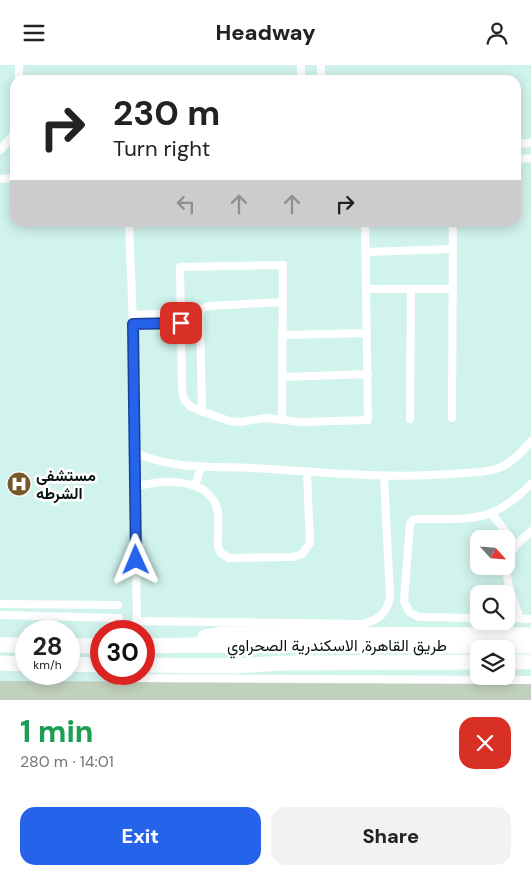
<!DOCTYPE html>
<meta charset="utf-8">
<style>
body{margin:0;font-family:"DM Sans",Vazirmatn,sans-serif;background:#f2f2f2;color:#222;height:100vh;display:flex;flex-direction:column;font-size:19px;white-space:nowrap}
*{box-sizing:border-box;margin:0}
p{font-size:16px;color:#767676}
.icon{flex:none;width:28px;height:28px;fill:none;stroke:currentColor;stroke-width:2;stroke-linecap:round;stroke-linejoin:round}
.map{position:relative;height:635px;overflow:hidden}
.drawer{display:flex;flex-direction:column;background:#fff;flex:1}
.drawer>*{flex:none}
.banner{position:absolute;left:10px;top:10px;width:511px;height:152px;border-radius:15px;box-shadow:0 2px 12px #0003;background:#fff;color:#222;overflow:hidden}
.needle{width:32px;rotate:116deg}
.fabs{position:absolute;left:470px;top:465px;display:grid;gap:10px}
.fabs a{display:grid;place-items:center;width:45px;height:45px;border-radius:10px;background:#fff;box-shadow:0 2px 12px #0003;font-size:25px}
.speed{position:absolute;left:15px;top:555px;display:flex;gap:10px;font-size:25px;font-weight:700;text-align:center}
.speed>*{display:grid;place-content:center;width:65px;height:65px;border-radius:50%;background:#fff;box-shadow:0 2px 12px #0003;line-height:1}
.speed small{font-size:12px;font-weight:400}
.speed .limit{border:8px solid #d22;background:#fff;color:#111}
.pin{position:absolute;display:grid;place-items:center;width:42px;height:42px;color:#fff;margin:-21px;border-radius:10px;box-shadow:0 2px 8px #0006}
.me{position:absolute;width:55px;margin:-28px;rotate:359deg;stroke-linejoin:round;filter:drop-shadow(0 0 4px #0008)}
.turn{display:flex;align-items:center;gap:18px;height:105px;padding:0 20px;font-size:22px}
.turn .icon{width:65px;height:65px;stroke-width:2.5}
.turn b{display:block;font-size:35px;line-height:42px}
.lanes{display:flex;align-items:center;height:48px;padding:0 20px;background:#0003;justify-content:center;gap:25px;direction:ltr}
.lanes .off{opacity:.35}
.round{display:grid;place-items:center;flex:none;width:52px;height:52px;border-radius:15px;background:#f2f2f2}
.overview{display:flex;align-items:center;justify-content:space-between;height:85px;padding:0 20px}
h1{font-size:30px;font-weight:800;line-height:38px;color:#1e9e55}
.primary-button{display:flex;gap:10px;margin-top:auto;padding:10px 20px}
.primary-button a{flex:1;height:58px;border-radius:15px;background:#2563eb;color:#fff;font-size:20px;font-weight:800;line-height:58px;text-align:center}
.primary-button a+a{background:#f2f2f2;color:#222}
header{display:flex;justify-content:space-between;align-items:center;height:65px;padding:0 20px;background:#fff;font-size:22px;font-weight:800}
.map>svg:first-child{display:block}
.green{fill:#c0d1bd}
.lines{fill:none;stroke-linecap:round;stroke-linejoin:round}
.street{stroke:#fff;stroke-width:8}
.highway{stroke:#fff;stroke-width:15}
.route-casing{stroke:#184099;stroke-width:12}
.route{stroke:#2563eb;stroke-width:9}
.labels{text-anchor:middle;stroke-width:5;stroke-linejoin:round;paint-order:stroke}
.poi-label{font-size:16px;font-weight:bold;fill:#071311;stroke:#fff;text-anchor:start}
.street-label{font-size:16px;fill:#071311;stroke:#fff}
</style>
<header><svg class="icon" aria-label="menu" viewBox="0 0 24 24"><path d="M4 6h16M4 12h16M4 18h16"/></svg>Headway<svg class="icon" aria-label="person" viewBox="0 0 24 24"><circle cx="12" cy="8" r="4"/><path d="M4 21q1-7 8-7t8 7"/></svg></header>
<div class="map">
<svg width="531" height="635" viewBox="0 0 531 635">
<rect width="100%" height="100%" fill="#d1f3ed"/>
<path class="green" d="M 0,616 L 531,618 L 531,635 L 0,635 Z"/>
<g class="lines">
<path class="street" d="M 19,0 L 19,15
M 301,0 L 301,15
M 321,0 L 321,15
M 516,79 L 531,78
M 0,85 L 15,68
M 516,94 L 531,93
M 0,114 L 15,113
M 129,158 L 133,259 L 137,566
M 366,187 L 453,184
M 366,224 L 452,224
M 132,250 L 181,248
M 133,259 L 181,258
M 282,270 L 367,268
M 282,312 L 368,309
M 202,347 L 200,249 L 202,244 L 208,241 L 283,237
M 452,353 L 453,158
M 282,354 L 283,200 L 180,202 L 182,325 L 184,334 L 191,342 L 229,356 L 240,357 L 266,353 L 300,357 L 368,355 L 365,158
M 410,354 L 411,224
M 134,387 C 172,405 213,401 254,403 C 321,407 383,414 451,409 C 465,408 482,408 496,404 C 511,399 521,388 531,376
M 195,421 L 201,401
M 135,422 C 160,415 207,411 217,443 C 220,456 217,470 218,482 L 221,488 L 229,493 L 293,492 L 302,489 L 310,478 L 307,407
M 492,449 L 516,480
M 0,539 L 118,540
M 0,550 L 119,553
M 479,553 L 419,552 L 409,547 L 404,536 L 410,459 L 413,455 L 417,454 C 472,453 490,460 531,419
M 506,553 L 531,554
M 520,554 C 514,535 500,507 510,489 C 514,480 524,473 531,466
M 137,556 L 362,559 C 378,556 388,547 390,531 L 384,412
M 120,613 L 531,615"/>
<path class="highway" d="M 205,572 L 221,569 L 245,569 L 531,570
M 0,580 L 26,580
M 69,581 L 101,581
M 144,581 L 193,580 L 531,581
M 506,597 L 531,597
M 0,598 L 26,599
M 69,599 L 101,600
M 144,600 L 235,601 L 282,598 L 479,597
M 120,609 L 120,613"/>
</g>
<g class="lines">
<defs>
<path id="route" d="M 136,495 L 133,259 L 181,258"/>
</defs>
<use href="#route" class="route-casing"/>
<use href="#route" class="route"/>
</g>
<defs>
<symbol id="hospital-disc" viewBox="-11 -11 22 22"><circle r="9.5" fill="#75582c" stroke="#fff"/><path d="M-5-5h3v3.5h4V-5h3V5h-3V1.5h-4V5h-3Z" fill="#fff"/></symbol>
</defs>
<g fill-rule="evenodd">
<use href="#hospital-disc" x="5" y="405" width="28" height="28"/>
</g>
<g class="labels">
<g class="poi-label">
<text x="36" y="416">مستشفى<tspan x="36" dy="18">الشرطه</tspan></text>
</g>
<g class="street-label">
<text x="337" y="586">طريق القاهرة, الاسكندرية الصحراوي</text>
</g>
</g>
</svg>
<div class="fabs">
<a><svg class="needle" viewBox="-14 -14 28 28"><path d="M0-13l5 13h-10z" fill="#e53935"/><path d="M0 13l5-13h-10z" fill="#767676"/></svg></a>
<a><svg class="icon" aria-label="search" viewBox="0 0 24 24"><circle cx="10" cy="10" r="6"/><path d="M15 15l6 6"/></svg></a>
<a><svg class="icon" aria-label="layers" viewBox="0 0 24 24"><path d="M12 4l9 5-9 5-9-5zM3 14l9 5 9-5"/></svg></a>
</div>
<div class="speed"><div>28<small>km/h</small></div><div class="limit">30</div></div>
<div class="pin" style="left:181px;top:258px;background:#d93025"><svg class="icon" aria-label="arrive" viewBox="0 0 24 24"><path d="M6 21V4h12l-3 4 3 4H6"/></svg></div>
<svg class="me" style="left:136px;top:495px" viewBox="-20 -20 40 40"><path d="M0-17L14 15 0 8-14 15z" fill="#2563eb" stroke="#fff" stroke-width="4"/></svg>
<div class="banner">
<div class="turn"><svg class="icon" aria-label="right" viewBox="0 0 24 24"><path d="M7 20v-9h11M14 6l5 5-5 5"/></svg><div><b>230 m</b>Turn right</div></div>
<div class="lanes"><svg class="icon off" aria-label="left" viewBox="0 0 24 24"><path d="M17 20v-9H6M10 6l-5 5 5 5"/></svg><svg class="icon off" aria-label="ahead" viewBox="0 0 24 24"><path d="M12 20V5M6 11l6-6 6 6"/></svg><svg class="icon off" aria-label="ahead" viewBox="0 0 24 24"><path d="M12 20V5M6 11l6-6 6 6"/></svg><svg class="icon" aria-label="right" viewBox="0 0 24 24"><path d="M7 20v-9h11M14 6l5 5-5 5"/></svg></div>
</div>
</div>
<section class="drawer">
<div class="overview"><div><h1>1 min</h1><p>280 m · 14:01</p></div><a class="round" style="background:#d93025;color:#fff"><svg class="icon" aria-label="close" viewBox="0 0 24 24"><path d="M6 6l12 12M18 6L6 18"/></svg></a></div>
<div class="primary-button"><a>Exit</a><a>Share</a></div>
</section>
